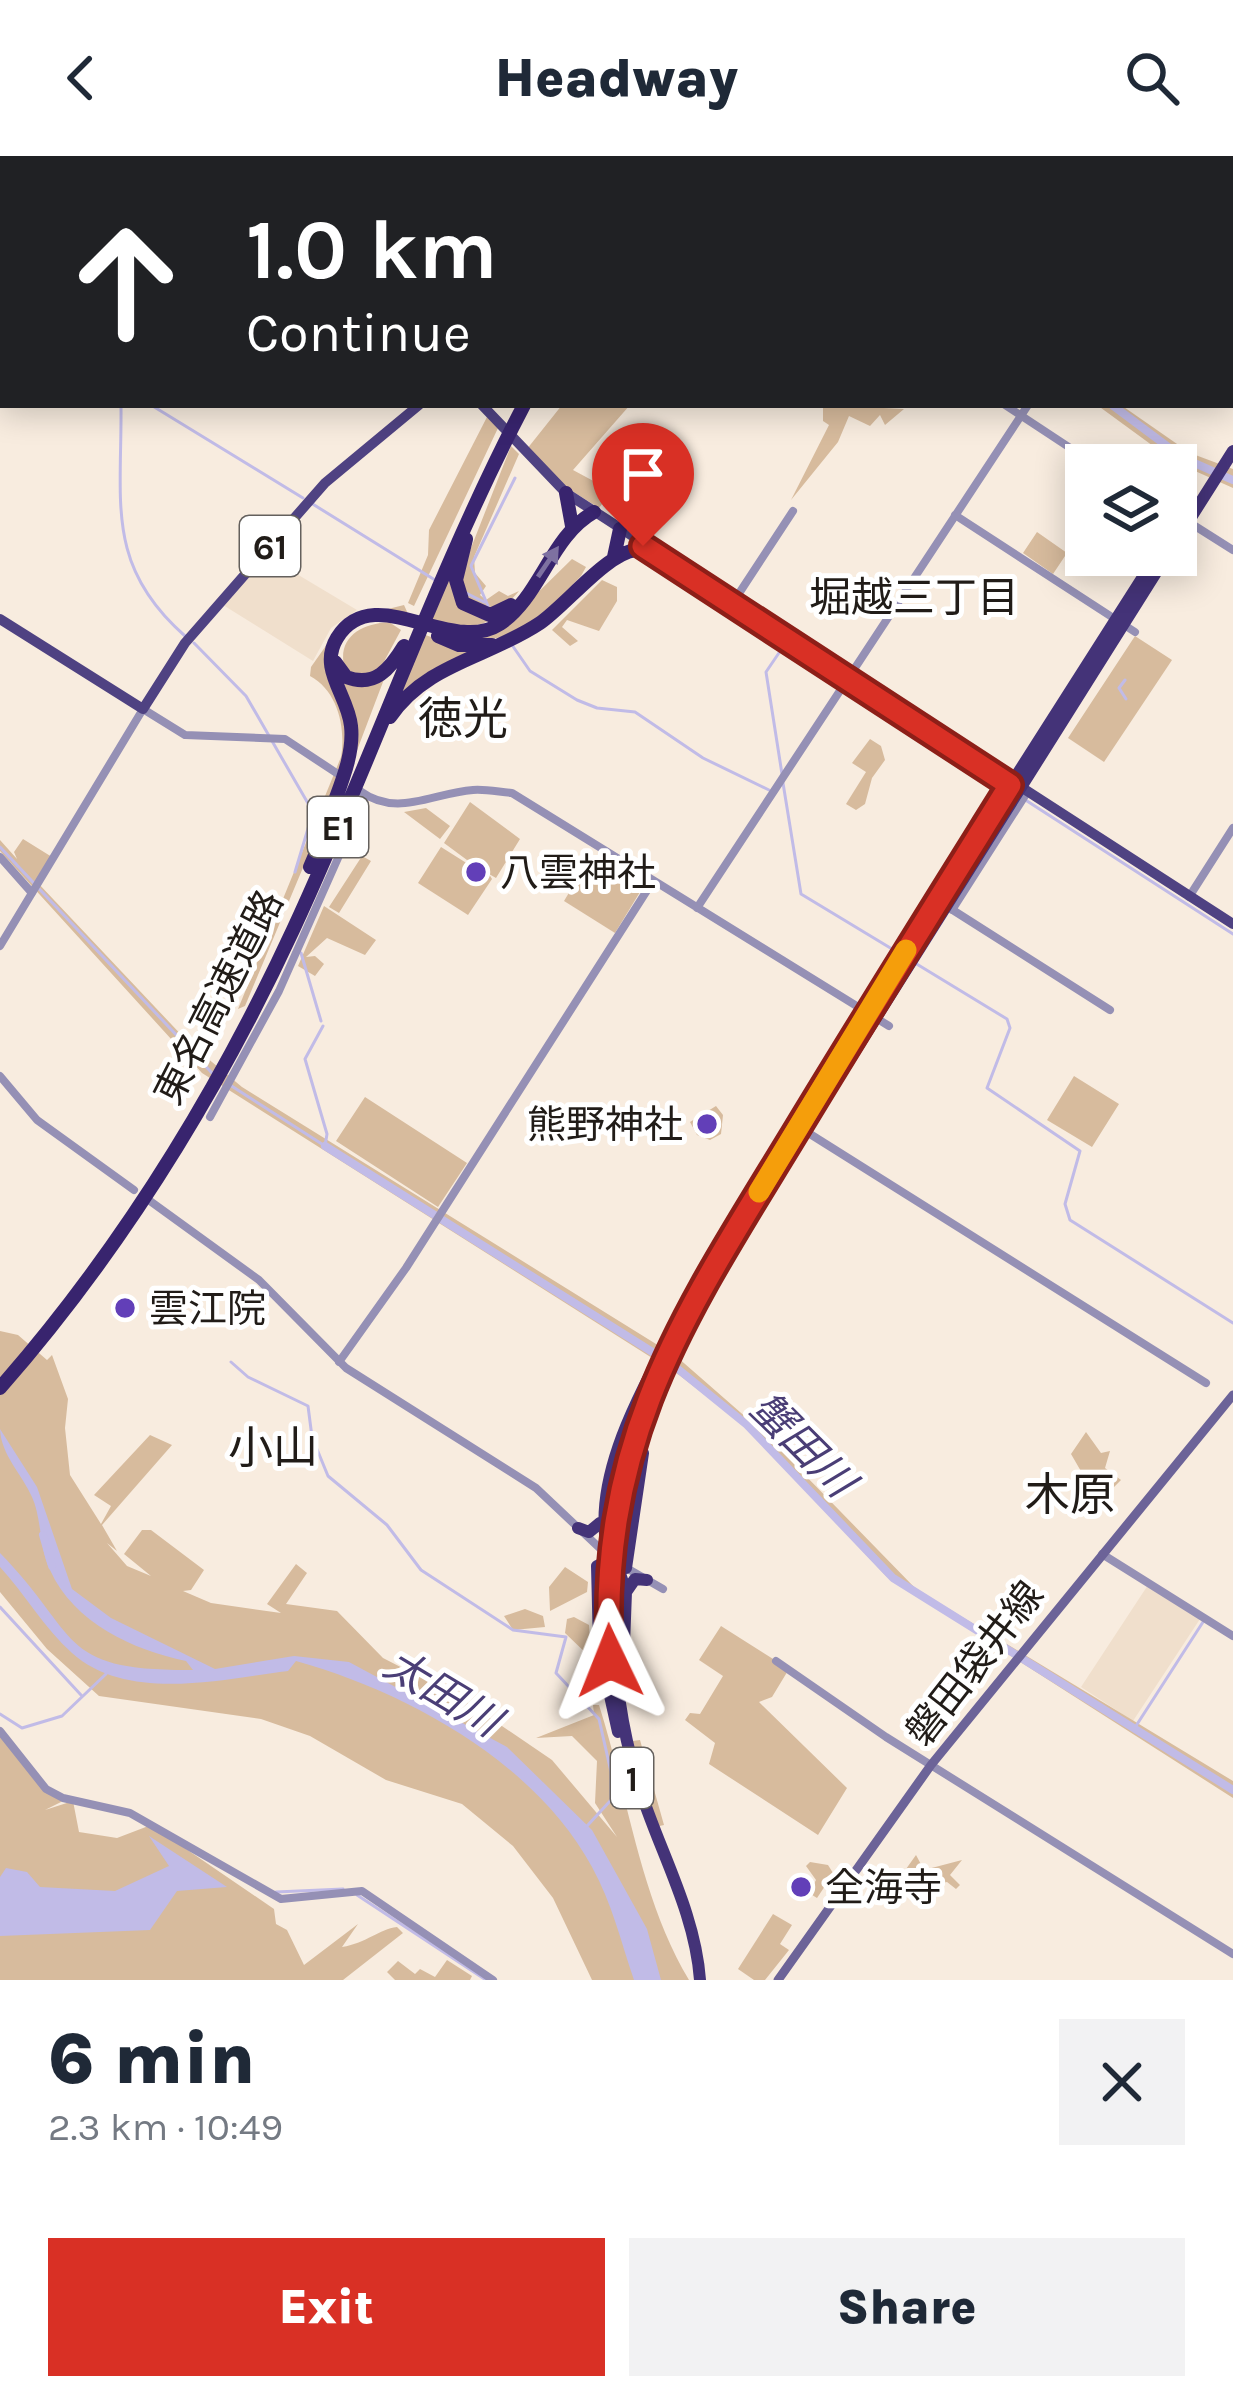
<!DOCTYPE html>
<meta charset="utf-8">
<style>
body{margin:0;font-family:Karla,"Noto Sans JP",sans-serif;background:#f2f2f3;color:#1f2937;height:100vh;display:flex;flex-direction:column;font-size:45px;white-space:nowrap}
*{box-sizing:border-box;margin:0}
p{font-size:39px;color:#747a83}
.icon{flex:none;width:66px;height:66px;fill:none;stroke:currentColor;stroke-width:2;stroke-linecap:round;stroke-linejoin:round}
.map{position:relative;height:1824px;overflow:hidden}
.drawer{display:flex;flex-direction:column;background:#fff;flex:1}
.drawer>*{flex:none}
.top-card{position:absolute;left:0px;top:0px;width:1233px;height:252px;box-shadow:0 6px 30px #0003;background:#202124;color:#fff;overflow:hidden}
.controls{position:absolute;left:1065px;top:288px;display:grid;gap:24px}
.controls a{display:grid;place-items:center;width:132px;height:132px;border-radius:0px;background:#fff;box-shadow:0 6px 30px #0003;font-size:60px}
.pin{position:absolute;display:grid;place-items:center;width:102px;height:102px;color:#fff;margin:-123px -51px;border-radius:50% 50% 50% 0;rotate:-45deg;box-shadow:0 0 12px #0007}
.pin .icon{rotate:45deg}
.me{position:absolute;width:132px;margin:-66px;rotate:358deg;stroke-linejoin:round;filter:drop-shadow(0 0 9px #0008)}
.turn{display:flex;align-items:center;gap:42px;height:252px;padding:0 48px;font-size:54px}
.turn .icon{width:156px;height:156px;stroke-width:2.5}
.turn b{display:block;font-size:84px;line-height:102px}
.round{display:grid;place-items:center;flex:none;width:126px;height:126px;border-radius:0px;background:#f2f2f3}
.head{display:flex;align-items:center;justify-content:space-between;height:204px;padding:0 48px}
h1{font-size:72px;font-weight:800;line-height:90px}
.cta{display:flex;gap:24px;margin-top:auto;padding:24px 48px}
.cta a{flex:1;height:138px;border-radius:0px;background:#d93025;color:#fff;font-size:48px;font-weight:800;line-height:138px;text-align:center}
.cta a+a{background:#f2f2f3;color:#1f2937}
header{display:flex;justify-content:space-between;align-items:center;height:156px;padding:0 48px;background:#fff;font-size:54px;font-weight:800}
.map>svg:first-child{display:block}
.built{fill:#f0dfcc}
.green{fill:#d7bb9d}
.water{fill:#c1bbe7}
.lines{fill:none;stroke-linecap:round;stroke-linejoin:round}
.stream{stroke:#c1bbe7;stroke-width:3}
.canal{stroke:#c1bbe7;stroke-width:6}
.river{stroke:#c1bbe7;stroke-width:8}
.tertiary{stroke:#9590b5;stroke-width:8}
.secondary{stroke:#6c6398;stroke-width:9}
.primary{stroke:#4f4282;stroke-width:10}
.trunk{stroke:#443378;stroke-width:12}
.motorway{stroke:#38246e;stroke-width:14}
.oneway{fill:#7e71a1}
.route-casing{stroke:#8d1f18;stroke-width:30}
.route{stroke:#d93025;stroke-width:21}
.slow{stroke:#f59e0b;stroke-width:21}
.poi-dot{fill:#623fb8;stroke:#fff;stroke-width:4.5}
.labels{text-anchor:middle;stroke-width:10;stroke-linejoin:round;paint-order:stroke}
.shield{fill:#fff;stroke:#64605d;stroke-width:3}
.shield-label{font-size:36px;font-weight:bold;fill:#211c18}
.poi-label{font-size:39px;fill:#211c18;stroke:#fff;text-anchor:start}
.street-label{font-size:39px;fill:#211c18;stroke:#fff}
.neighbourhood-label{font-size:42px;fill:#211c18;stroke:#fff}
.water-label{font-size:42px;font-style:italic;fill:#4a3e76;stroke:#fff}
.quarter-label{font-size:45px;fill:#211c18;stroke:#fff}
</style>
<header><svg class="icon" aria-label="back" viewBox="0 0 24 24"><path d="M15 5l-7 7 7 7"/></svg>Headway<svg class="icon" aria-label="search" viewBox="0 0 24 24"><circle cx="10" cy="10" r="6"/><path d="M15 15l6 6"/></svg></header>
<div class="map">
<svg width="1233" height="1824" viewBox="0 0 1233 1824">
<rect width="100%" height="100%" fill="#f8ecdf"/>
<path class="built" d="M 248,0 L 575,0 L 246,3 Z
M 265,399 L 357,454 L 331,472 L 313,505 L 223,449 Z
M 1148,1429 L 1200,1463 L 1133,1565 L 1081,1531 Z"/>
<path class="green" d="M 562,249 L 630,249 L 573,314 L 599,328 L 606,343 L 599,352 L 553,323 L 527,293 Z
M 823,249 L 904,253 L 885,269 L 880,259 L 870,270 L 849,260 L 838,286 L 791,344 L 829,269 L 823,265 Z
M 1097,249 L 1121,249 L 1190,297 L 1233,313 L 1233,332 L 1175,306 Z
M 487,261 L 498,272 L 414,450 L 408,447 L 428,399 L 429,374 Z
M 511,290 L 519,298 L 474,401 L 475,417 L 486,430 L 480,439 L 486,444 L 499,435 L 508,440 L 519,435 C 484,475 482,473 429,465 L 453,402 L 460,420 Z
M 1037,376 L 1067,397 L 1053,418 L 1023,397 Z
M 572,403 L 586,411 L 581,420 C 538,465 522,485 457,486 L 517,457 Z
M 602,424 L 617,431 L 617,445 L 599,475 L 567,464 L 562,471 L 578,485 L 570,490 L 552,474 Z
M 404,449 L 409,460 L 369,461 L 333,483 L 350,562 L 341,621 L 245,850 L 238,853 L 341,601 C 346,572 338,535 310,520 L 311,511 L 344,464 Z
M 389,466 L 401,474 L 380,513 L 364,520 L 345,514 C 336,482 360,468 389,466 Z
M 423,478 L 463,493 L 483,495 L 426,517 L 388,557 Z
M 1135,480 L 1172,504 L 1104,606 L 1068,582 Z
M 386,518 L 356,597 L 339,521 Z
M 870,583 L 881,590 L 885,604 L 872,622 L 865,648 L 856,654 L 846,648 L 866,616 L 852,607 Z
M 470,646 L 520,683 L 496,722 L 489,718 L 492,723 L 468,759 L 418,727 L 441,691 L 468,708 L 476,702 L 467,704 L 444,687 Z
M 426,652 L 450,670 L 440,683 L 404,656 Z
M 23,683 L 52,701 L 37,726 L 188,886 L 242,931 L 677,1201 L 764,1277 L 916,1433 L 1233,1625 L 1233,1642 L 886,1420 L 745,1270 L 679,1219 L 202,917 L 0,695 L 0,684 L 17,703 L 14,696 Z
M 362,700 L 371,705 L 339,757 L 329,751 Z
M 588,705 L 640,736 L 615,777 L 564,745 Z
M 324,750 L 376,784 L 365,799 L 327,782 L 306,801 L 315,800 L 324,808 L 315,820 L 298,810 Z
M 1074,920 L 1119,948 L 1092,991 L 1047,964 Z
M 365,941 L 467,1007 L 438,1051 L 336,985 Z
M 716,950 L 723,959 L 721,978 L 710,984 L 697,979 L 690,966 Z
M 0,1175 L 18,1179 L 47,1204 L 52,1199 L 68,1243 L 65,1272 L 70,1319 L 101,1368 L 111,1350 L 94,1339 L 150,1279 L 172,1289 L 102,1369 L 117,1395 L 107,1387 L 127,1410 L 151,1420 L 124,1398 L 142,1374 L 151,1374 L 204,1414 L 191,1434 L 183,1435 L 211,1447 L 281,1457 L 267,1448 L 296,1408 L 307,1417 L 286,1448 L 337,1455 L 383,1502 L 461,1542 L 552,1604 L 617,1681 L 595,1647 L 597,1605 L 572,1580 L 536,1582 L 594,1559 L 593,1549 L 599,1549 C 628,1640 640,1742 689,1824 L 592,1824 L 553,1742 L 513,1690 L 462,1648 L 386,1624 L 310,1580 L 261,1563 L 99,1540 L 47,1493 L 0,1436 Z
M 1086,1276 L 1101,1297 L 1110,1295 L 1105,1312 L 1121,1324 L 1106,1339 L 1092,1329 L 1094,1318 L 1082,1317 L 1071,1298 Z
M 565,1411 L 588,1426 L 587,1436 L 550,1455 L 549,1431 Z
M 525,1453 L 543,1460 L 545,1471 L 513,1474 L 504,1460 Z
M 574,1461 L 589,1469 L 591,1502 L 565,1477 L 567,1463 Z
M 721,1470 L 789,1513 L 772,1541 L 759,1546 L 847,1632 L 818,1679 L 709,1608 L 715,1587 L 685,1564 L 690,1557 L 700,1558 L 723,1520 L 699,1504 Z
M 0,1575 L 46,1633 L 67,1643 L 45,1654 L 73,1645 L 79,1676 L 117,1682 L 151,1669 L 274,1753 L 276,1768 L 287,1774 L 304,1809 L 358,1768 L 342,1791 C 367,1787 379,1773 397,1771 L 403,1777 L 343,1824 L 0,1824 Z
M 640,1584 L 664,1669 L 655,1671 L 632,1585 Z
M 916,1699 L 924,1714 L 962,1704 L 950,1719 L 960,1729 L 956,1733 L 947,1726 L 906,1735 L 901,1720 Z
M 810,1706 L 828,1709 L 838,1725 L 825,1730 L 817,1742 L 809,1737 L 816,1724 L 806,1710 Z
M 773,1758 L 792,1769 L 780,1788 L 789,1794 L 765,1824 L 754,1824 L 738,1813 Z
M 447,1804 L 472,1820 L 470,1824 L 395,1824 L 387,1816 L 398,1805 L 415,1818 L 420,1813 L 435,1821 Z"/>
<path class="water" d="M 0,1273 L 37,1331 L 72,1433 L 111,1462 L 215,1513 L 294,1500 L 349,1506 L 507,1591 L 592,1674 L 647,1773 L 661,1824 L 634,1824 C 621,1786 612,1747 592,1711 C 535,1606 407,1536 296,1505 L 288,1515 C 222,1523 128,1547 72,1497 C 44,1472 25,1438 0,1411 L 0,1397 C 82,1481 56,1515 193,1514 L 186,1505 C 133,1494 74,1467 50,1414 C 39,1392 42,1363 32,1341 C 22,1318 1,1299 0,1273 Z
M 149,1680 L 227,1731 L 177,1735 L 150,1774 L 0,1780 L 0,1721 L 6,1712 L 27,1716 L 40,1731 L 115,1735 L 169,1710 Z"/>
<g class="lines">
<path class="stream" d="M 71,3 L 73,0
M 0,118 L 3,113
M 0,156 L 3,157
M 121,249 C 122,346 105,410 185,480
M 151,249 L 303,342
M 311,347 L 435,424
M 466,437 L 484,446
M 488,450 L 471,410 L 515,322
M 194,487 L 246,540 L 313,656 L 295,716
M 512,489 L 530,515 L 577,544 L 597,552 L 635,556 L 703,602 L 769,634
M 1125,524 L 1119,532 L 1126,543
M 900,561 L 1004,630
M 782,618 L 766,516 L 785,488
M 783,627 L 801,738 L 897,796
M 1027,645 L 1233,778
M 0,691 L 212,917
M 301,797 L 321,865
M 915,807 L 1007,863 L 1010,872 L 987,932 L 1080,995 L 1065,1048 L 1070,1064 L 1233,1167
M 230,929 L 325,990 L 327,978 L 305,903 L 323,870
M 231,1206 L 248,1221 L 308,1250 L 312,1281 L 328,1320 L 387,1369 L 421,1414 L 513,1474 L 566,1481 L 556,1517 L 599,1563 L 611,1616 L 611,1644 L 587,1670
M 0,1451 L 81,1539
M 0,1558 L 22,1572 L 62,1560 L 106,1518
M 1134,1573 L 1203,1466
M 276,1736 L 343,1733
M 357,1739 L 486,1824"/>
<path class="canal" d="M 820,0 L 823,3"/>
<path class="river" d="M 985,0 L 985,3
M 1112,249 L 1183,302 L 1233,324
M 325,990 L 673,1209 L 747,1269 L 893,1422 L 1233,1634
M 43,1379 L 52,1410"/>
<path class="tertiary" d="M 152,0 L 157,3
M 751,0 L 755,3
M 657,3 L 659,0
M 1176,3 L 1178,0
M 1230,81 L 1233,79
M 1005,249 L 1096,309
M 1176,358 L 1233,394
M 955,359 L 1135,476
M 734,445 L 793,355
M 1013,625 L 937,744 L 1110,854
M 360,635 C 397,662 432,637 473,634 C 486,633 499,636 512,637 L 889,870
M 0,701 L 32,737
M 1189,741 L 1233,672
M 697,752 L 1028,249
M 952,754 L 1028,635
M 0,790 L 143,553 L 185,579 L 285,583 L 341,620
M 0,920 L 37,964 L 134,1034
M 210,961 L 279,835 L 366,639
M 791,966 L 795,969
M 810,978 L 1206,1227
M 150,1045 L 259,1124 L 346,1212 L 536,1332 L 606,1398
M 339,1206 L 406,1112 L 653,725
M 1102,1398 L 1233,1480
M 623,1410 L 663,1433
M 776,1505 L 886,1581 L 1233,1798
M 0,1575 L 46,1633 L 63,1642 L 130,1657 L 281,1743 L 362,1735 L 493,1824"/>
<path class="secondary" d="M 778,1824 L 931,1609 L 1233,1239"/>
<path class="primary" d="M 482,249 L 566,337 L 1233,768
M 0,463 L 143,553 L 185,487 L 325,327 L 419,249"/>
<path class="trunk" d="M 1176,385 L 1233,295
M 1013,625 L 1157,399
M 847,888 L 937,744
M 825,928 L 853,884
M 578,1372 L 589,1376 L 600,1367
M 609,1400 C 590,1332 634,1247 667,1187
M 615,1401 L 597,1410 L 599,1490 L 618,1576
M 618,1411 L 626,1436 L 623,1515
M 626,1412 L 643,1297
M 626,1436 L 635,1423 L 647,1424
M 700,1824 C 695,1754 657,1691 637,1624 C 585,1448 625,1271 716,1116 L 1167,399"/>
<path class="motorway" d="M 675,3 L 678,0
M 687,3 L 690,0
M 566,337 L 572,370
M 466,383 L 456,424 L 463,447 L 490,459 L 511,449
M 614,401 L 620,373
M 438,480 L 459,489 L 492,489
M 335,506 L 346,521 C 375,532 390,513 404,490
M 390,561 C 427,507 488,502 540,467 C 566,449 607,397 636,394 L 670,408
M 333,650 C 342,625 354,597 351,570 C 348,539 318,513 337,482 C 373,423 451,500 500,468 C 541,440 550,381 594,356
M 310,711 L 339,643
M 0,1232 C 120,1095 217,938 293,774 C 374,600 435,419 524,249"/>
</g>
<defs><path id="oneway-solid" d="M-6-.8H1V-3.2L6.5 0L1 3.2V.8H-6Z" transform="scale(3)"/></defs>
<use class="oneway" href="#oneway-solid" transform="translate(548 406) rotate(-56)"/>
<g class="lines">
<defs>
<path id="route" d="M 610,1505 C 597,1280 687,1155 798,972 C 867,858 939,743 1010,629 L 643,390"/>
</defs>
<use href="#route" class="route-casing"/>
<use href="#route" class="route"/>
<path class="slow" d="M 759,1036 L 906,794"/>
</g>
<g class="poi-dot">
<circle cx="476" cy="716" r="12"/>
<circle cx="707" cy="968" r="12"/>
<circle cx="125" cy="1152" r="12"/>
<circle cx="801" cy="1731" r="12"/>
</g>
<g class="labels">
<g class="shield">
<rect x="240" y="360" width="60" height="60" rx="9"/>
<rect x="308" y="641" width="60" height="60" rx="9"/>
<rect x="611" y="1592" width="42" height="60" rx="9"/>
</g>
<g class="shield-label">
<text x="270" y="403">61</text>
<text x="338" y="684">E1</text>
<text x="632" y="1635">1</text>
</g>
<g class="poi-label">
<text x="500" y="730">八雲神社</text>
<text x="683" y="982" text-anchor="end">熊野神社</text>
<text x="149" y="1166">雲江院</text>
<text x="825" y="1745">全海寺</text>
</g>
<g class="street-label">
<text transform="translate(218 841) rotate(-63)" y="14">東名高速道路</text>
<text transform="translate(974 1507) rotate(-52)" y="14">磐田袋井線</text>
</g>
<g class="neighbourhood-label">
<text x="914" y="456">堀越三丁目</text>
</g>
<g class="water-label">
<text transform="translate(803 1288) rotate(45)" y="15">蟹田川</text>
<text transform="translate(443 1536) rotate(31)" y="15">太田川</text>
</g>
<g class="quarter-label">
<text x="463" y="578">徳光</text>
<text x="273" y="1307">小山</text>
<text x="1070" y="1354">木原</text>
</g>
</g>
</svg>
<div class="controls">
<a><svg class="icon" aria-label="layers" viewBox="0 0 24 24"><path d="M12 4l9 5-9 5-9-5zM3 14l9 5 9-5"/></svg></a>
</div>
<div class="pin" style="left:643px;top:390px;background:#d93025"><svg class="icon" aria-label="arrive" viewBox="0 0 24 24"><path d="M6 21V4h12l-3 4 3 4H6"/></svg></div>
<svg class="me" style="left:610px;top:1505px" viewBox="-20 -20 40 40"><path d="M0-17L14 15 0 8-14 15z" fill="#d93025" stroke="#fff" stroke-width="4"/></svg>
<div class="top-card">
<div class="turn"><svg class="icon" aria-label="ahead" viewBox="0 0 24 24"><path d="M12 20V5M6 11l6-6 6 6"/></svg><div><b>1.0 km</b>Continue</div></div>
</div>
</div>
<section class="drawer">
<div class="head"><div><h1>6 min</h1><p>2.3 km · 10:49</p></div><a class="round"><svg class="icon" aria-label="close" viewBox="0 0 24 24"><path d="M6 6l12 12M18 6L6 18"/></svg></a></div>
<div class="cta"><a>Exit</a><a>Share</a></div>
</section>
